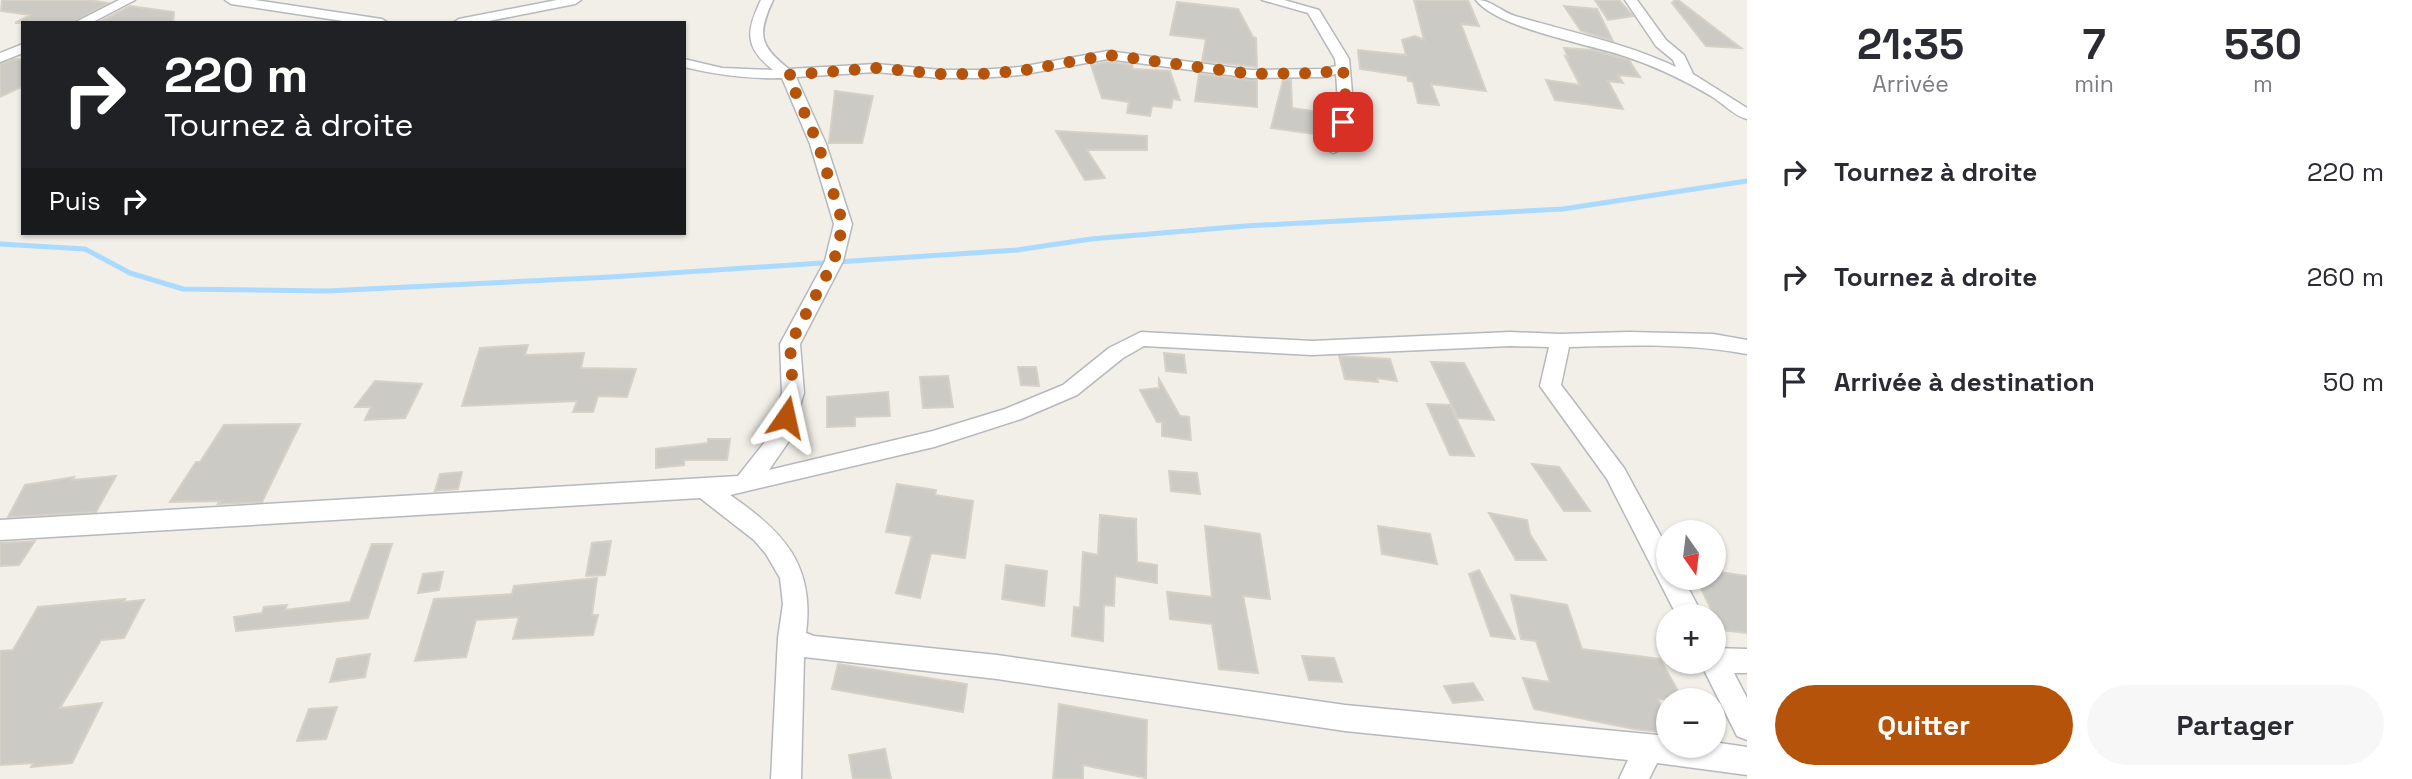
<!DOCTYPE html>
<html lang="fr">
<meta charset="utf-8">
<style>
body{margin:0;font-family:"Space Grotesk",sans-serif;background:#f7f7f7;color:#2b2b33;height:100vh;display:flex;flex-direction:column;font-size:26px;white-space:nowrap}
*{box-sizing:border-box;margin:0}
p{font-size:23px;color:#7c7c81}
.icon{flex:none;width:38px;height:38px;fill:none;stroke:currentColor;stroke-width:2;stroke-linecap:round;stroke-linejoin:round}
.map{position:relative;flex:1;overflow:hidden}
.sheet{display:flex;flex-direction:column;background:#fff;width:665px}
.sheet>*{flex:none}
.hud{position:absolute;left:21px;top:21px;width:665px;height:214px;border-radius:0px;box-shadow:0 2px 5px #0004;background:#202124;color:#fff;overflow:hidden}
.needle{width:46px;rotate:166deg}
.controls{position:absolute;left:1656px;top:520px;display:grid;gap:14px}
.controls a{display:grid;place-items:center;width:70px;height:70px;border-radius:50%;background:#fff;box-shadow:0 2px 5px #0004;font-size:35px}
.pin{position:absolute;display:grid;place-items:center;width:60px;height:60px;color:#fff;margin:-30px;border-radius:14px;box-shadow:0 4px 10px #0006}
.me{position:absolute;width:77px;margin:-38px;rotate:11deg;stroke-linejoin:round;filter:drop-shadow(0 0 5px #0008)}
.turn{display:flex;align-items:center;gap:24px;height:147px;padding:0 28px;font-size:32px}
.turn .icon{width:91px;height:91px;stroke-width:2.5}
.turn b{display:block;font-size:49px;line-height:60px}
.then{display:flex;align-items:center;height:66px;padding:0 28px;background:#0003;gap:14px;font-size:26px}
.eta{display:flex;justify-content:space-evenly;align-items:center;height:119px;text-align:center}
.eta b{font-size:42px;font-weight:700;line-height:49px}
.primary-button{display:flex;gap:14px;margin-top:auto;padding:14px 28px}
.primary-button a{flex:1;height:80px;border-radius:42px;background:#b45309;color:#fff;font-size:28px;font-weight:700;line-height:80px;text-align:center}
.primary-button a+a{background:#f7f7f7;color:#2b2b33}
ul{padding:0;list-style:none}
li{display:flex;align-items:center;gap:21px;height:105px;padding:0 28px}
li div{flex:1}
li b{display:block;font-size:26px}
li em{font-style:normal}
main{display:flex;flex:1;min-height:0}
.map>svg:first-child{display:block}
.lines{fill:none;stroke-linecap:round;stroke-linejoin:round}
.stream{stroke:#aadaff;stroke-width:5}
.building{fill:#cccac5;stroke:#d6d1c6;stroke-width:2}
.street-casing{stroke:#b5b8bc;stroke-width:3}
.street{fill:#fff;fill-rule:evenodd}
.route{stroke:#b45309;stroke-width:12;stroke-dasharray:0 21.6}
</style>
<main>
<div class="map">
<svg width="1747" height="779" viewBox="0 0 1747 779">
<rect width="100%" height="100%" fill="#f1efe8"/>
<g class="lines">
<path class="stream" d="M 0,244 L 85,249 L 130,273 L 183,289 L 327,291 L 611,277 L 1017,250 L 1091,239 L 1245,226 L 1563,209 L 1747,181"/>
</g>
<path class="building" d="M 2,0 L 88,0 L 108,3 L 72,23 L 15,23 L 30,15 L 1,11 Z
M 1414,0 L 1468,0 L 1479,26 L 1461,24 L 1486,91 L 1431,84 L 1439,105 L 1418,103 L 1413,82 L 1408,81 L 1407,76 L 1360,69 L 1358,50 L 1406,55 L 1402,40 L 1415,36 L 1424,40 Z
M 1595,0 L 1619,0 L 1633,16 L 1608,20 Z
M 1675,0 L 1678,0 L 1741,48 L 1706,46 L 1672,3 Z
M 1177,2 L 1238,9 L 1253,37 L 1256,38 L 1257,67 L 1202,61 L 1206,39 L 1170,35 Z
M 130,6 L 174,12 L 173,23 L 97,23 Z
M 1564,6 L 1597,9 L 1613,41 L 1581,31 Z
M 1564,48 L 1593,50 L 1629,60 L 1640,77 L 1618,75 L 1623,83 L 1608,81 L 1623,109 L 1555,100 L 1546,80 L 1580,85 L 1565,56 L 1568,57 Z
M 14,59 L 23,60 L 23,86 L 0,97 L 0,64 Z
M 1108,62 L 1132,65 L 1133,69 L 1170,71 L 1180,100 L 1173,99 L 1171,108 L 1152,106 L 1150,116 L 1127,113 L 1129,102 L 1102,98 L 1091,65 Z
M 1199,74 L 1257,81 L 1257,107 L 1195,101 Z
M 1283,80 L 1291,80 L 1292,108 L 1317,112 L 1318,117 L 1327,118 L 1329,136 L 1271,128 Z
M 835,91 L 873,96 L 862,143 L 829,143 Z
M 1056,131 L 1147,136 L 1147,150 L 1087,150 L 1105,178 L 1085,180 Z
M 528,345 L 525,355 L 584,353 L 581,368 L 636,369 L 627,397 L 598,396 L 593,412 L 573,412 L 577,401 L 462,406 L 480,348 Z
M 1164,353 L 1184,355 L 1186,373 L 1166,371 Z
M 1339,356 L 1390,359 L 1397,381 L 1377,378 L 1378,382 L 1345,379 Z
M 1431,362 L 1464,363 L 1494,420 L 1458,418 Z
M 1018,367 L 1036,367 L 1039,386 L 1021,385 Z
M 948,376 L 953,407 L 923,408 L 920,377 Z
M 1159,379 L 1180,416 L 1189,417 L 1191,440 L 1162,436 L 1162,422 L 1157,422 L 1140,390 L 1159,388 Z
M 375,381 L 422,384 L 405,418 L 365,420 L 371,407 L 355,407 Z
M 888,392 L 890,416 L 855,417 L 855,426 L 827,427 L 827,397 Z
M 1427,404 L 1450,405 L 1474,456 L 1450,455 Z
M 300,424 L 262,502 L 218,504 L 220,501 L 170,502 L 196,462 L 200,462 L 224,425 Z
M 708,439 L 730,439 L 727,460 L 684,460 L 684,465 L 656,468 L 656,449 L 708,443 Z
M 1532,464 L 1559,467 L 1590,511 L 1564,511 Z
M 1169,471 L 1197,473 L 1200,494 L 1171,491 Z
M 462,472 L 458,489 L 435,491 L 440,474 Z
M 116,476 L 96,512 L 8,517 L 25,485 L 74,477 L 72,480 Z
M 897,484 L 936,490 L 935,495 L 973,501 L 965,558 L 931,553 L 920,598 L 896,593 L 912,536 L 886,532 Z
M 1489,513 L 1527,520 L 1530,534 L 1546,560 L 1516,560 Z
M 1100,515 L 1136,519 L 1137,562 L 1157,565 L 1157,583 L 1115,576 L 1114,606 L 1104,605 L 1103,641 L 1072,636 L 1074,607 L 1080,608 L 1083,552 L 1098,555 Z
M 1205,526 L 1260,534 L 1270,599 L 1243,596 L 1258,673 L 1219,669 L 1212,624 L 1170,619 L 1167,592 L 1212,597 Z
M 1378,526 L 1430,534 L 1437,564 L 1382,554 Z
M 35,541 L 19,565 L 0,566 L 0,543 Z
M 611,541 L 605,575 L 586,576 L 592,543 Z
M 372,544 L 392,544 L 368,618 L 236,631 L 234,617 L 262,613 L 264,607 L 287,605 L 285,610 L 350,602 Z
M 1006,565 L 1047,571 L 1044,606 L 1002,599 Z
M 1479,570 L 1515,639 L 1491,636 L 1469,574 Z
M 1713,571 L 1747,576 L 1747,633 L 1721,630 L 1696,578 L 1713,578 Z
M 443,572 L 439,590 L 418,593 L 423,574 Z
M 597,578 L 592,615 L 598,615 L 593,635 L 513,639 L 519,617 L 476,620 L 466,657 L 415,661 L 434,599 L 512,594 L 514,586 Z
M 1511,595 L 1567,605 L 1582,649 L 1660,659 L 1683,700 L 1658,699 L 1668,725 L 1668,733 L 1634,729 L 1534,709 L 1523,678 L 1550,682 L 1536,641 L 1521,639 Z
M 125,599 L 123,602 L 144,600 L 124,638 L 101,640 L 60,708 L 102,703 L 72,763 L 31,767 L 34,763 L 0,765 L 0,651 L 13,650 L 38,607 Z
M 370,654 L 365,677 L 330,682 L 337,659 Z
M 1302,656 L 1334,658 L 1342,682 L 1309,680 Z
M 838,664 L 967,684 L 963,712 L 832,689 Z
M 1473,683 L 1483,700 L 1453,703 L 1444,686 Z
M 1059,704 L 1147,720 L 1146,778 L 1083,765 L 1083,779 L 1053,779 Z
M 337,707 L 326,739 L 297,741 L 309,709 Z
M 885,749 L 891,779 L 853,779 L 849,755 Z"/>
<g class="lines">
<defs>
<path id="street" d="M 119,0 L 135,0 L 91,23 L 74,23 Z
M 225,0 L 255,0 L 382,19 L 388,23 L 356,23 L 231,4 Z
M 557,0 L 581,0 L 575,4 L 479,23 L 453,23 L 459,19 Z
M 761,0 L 773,0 C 757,34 759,46 789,69 L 876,64 L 941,70 L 979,70 L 1020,67 L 1108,51 L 1251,70 L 1323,69 L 1336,66 L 1335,59 L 1308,13 L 1262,0 L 1284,0 L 1319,10 L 1349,59 L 1353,103 L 1348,142 L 1338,151 L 1333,153 L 1325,148 C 1341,129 1338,98 1336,74 L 1323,77 L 1251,78 L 1108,59 L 1020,75 L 979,78 L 941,78 L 876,72 L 796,77 L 826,144 L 852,224 L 843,261 L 800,344 L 804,393 L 789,441 L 769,470 L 933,431 L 1005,409 L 1063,385 L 1109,348 L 1141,332 L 1312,341 L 1510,332 L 1560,334 L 1629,332 L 1713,334 L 1747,340 L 1747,354 C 1688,343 1628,345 1569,347 L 1561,385 L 1624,468 L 1668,549 L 1668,578 L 1683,578 L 1703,616 L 1677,616 L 1607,479 L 1540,386 L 1549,347 L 1510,346 L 1312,355 L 1144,346 L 1123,358 L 1077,395 L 1021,419 L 934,447 L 730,495 C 783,531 815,565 806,633 L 814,636 L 997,655 L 1345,705 L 1668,736 L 1668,746 L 1713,746 L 1713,742 L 1747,747 L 1747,775 L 1657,763 L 1649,779 L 1619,779 L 1628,760 L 1345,731 L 997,679 L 804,657 L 801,779 L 771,779 L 778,638 L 783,604 L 780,578 L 766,554 L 754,540 L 700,498 L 0,540 L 0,520 L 738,476 L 768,438 L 782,393 L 780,344 L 825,261 L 834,224 L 810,144 L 782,78 C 748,79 718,75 684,67 L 684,59 L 722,68 L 773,70 C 744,47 746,31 761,0 Z
M 1476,0 C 1492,0 1500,11 1515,16 C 1569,32 1625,43 1676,67 L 1673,60 L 1656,46 L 1625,0 L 1637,0 L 1666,40 L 1684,55 L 1693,74 L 1747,108 L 1747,119 C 1734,116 1723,103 1711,96 C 1684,80 1655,66 1624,56 C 1588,44 1497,28 1476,0 Z
M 23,44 L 23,53 L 0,62 L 0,53 Z
M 1713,648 L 1747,649 L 1747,673 L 1734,673 L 1747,698 L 1747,740 L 1737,736 L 1700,662 L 1713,662 Z"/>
</defs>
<use href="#street" class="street-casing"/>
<use href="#street" class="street"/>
</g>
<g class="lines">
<path class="route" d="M 786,417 L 793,393 L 790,344 L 834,261 L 843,224 L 818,144 L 788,75 L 876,68 L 941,74 L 979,74 L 1020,71 L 1108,55 L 1251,74 L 1323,73 L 1343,68 L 1346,103 L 1343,122"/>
</g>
</svg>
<div class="controls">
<a><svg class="needle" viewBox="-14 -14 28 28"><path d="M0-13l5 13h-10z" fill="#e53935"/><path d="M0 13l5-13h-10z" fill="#7c7c81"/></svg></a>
<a>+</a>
<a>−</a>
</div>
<div class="pin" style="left:1343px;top:122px;background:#d93025"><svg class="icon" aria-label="arrive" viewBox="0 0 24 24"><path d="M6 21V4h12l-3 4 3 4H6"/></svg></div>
<svg class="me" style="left:786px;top:417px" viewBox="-20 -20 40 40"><path d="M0-17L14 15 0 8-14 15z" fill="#b45309" stroke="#fff" stroke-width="4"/></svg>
<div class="hud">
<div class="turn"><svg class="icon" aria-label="right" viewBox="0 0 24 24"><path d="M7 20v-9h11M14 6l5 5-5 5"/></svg><div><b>220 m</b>Tournez à droite</div></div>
<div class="then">Puis<svg class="icon" aria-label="right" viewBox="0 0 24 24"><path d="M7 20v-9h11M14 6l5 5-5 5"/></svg></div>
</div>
</div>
<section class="sheet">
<div class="eta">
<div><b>21:35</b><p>Arrivée</p></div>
<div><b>7</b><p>min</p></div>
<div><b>530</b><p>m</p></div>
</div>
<ul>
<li><svg class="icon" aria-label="right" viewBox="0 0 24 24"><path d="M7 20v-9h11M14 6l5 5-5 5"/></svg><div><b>Tournez à droite</b></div><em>220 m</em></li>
<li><svg class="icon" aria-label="right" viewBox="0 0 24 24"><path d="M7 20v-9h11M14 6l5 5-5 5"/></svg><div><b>Tournez à droite</b></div><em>260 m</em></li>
<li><svg class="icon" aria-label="arrive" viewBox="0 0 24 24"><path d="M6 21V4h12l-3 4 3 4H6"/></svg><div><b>Arrivée à destination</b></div><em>50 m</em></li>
</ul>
<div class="primary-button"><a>Quitter</a><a>Partager</a></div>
</section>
</main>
